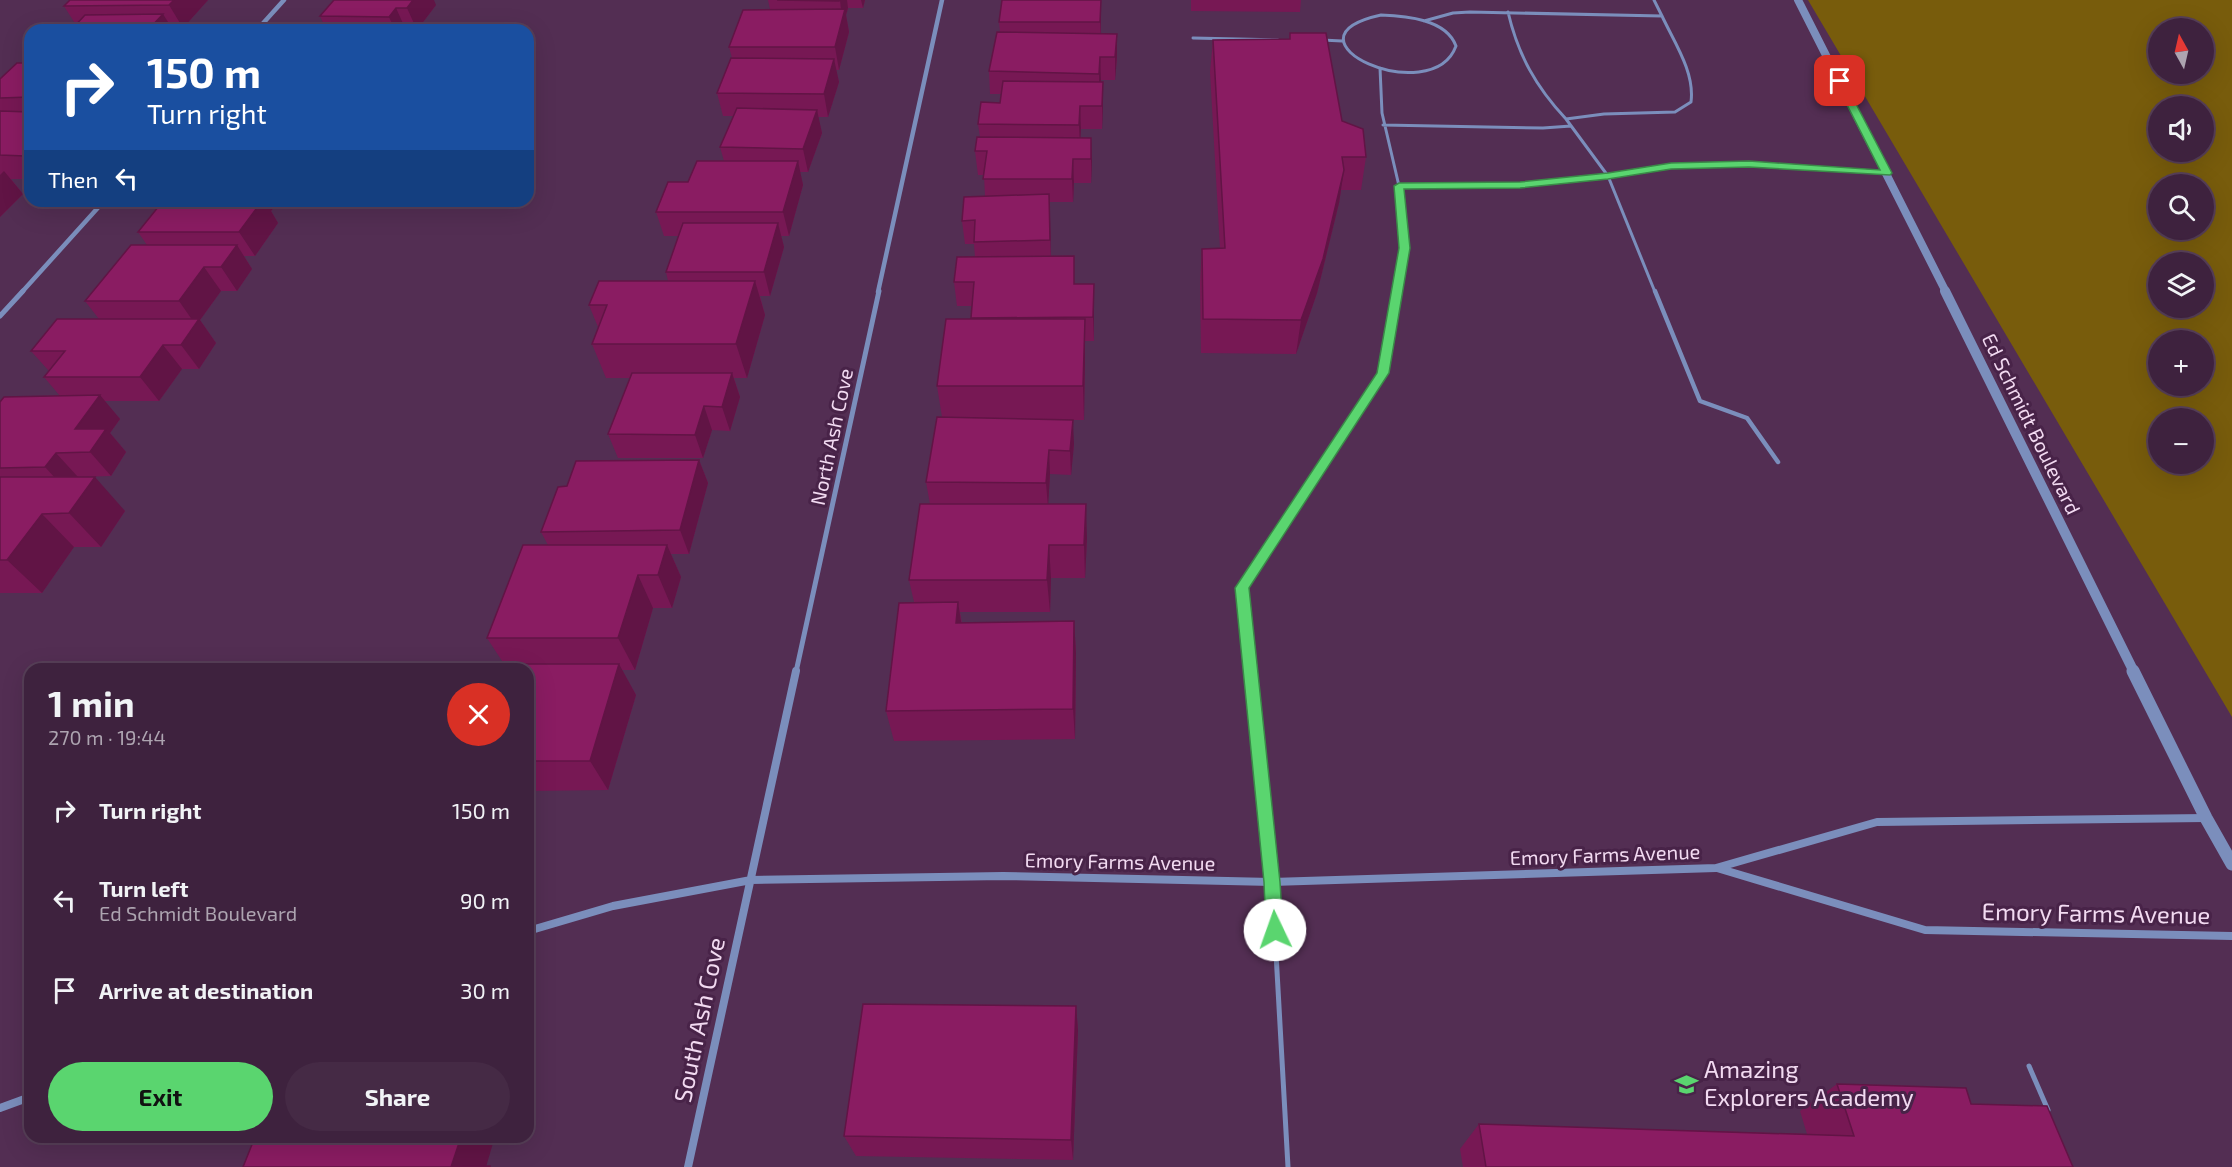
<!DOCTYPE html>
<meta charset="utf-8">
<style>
body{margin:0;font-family:"Exo 2",sans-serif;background:#452a45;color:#f1f3f6;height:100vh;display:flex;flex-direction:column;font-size:22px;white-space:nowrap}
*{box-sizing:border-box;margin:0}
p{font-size:20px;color:#ada4b0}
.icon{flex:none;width:33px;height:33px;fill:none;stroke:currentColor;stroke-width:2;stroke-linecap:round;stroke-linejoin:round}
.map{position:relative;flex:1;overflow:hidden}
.sheet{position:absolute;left:24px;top:663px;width:510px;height:480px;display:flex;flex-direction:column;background:#3e223e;border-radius:18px;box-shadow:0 6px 24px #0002,0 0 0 2px #573f58}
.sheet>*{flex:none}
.banner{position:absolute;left:24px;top:24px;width:510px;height:183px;border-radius:18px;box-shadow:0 6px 24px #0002,0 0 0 2px #573f58;background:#1a4fa0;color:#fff;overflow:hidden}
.needle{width:39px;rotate:352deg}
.controls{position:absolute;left:2148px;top:18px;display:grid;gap:12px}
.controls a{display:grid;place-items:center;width:66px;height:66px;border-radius:50%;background:#3e223e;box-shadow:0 6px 24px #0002,0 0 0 2px #573f58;font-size:30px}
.pin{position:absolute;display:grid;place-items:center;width:51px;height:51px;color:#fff;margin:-26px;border-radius:12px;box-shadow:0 3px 9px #0006}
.me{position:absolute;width:66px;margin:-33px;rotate:357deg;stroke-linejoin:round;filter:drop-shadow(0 0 4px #0008)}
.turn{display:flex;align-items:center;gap:21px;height:126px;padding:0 24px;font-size:27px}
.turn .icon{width:78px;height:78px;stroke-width:2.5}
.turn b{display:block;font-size:42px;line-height:51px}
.then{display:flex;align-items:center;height:57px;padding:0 24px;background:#0003;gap:12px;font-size:22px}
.round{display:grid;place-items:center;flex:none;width:63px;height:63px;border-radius:32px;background:#452a45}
.summary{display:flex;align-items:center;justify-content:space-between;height:102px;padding:0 24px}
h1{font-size:36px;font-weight:700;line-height:45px}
.action{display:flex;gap:12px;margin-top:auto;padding:12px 24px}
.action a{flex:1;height:69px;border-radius:36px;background:#5ad56f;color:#111;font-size:24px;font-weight:700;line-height:69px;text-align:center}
.action a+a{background:#452a45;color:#f1f3f6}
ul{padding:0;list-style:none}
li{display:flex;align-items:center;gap:18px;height:90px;padding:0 24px}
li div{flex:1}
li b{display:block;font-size:22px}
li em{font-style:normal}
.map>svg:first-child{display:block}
.green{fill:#785c0c;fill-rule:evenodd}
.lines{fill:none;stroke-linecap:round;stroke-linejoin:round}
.service-far2{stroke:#7b8ebc;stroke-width:3}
.service-far1{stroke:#7b8ebc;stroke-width:4.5}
.service{stroke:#7b8ebc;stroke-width:5}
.minor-far2{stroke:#7b8ebc;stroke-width:4.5}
.minor-far1{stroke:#7b8ebc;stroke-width:5}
.minor{stroke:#7b8ebc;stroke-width:8}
.tertiary-far2{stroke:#7b8ebc;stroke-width:8}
.tertiary-far1{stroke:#7b8ebc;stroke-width:10}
.tertiary{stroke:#7b8ebc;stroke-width:13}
.wall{fill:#771854}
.shaded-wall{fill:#611445}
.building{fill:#8a1c62;stroke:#611445;stroke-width:1.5}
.route{fill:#5ad56f;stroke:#3a8a48;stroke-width:1.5}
.labels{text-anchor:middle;stroke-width:6;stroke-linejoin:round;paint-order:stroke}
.street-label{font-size:20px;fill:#f2daf1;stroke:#482348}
.near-street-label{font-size:24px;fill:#f2daf1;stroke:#482348}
.near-poi-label{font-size:24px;fill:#f2daf1;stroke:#482348;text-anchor:start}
</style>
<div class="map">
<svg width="2232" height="1167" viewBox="0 0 2232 1167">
<rect width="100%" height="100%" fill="#532e53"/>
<path class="green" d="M 1808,0 L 2232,0 L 2232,717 ZM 2158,28 L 2204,28 L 2204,74 L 2158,74 ZM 2158,106 L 2204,106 L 2204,152 L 2158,152 ZM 2158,184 L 2204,184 L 2204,230 L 2158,230 ZM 2158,262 L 2204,262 L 2204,308 L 2158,308 ZM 2158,340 L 2204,340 L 2204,386 L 2158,386 ZM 2204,418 L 2204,464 L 2158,464 L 2158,418 Z"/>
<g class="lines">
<path class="service-far2" d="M 1654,0 L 1662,16
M 1508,12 C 1518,55 1536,87 1566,119
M 1381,15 C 1406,16 1446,19 1456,46 C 1432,111 1272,39 1381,15 Z
M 1424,21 L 1453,13 L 1470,12 L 1662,16 C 1674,42 1695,72 1691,102 L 1675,112 L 1604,114 L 1566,119 L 1608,176 L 1655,292
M 1193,38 L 1278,40
M 1322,40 L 1342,41
M 1380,68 L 1382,113 L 1399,186
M 1383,125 L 1543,128 L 1571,126
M 1397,292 L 1405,248 L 1399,186 L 1520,185 L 1608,176 L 1671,166 L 1749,164 L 1887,173"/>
<path class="service-far1" d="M 1655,291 L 1700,401 L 1747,418 L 1778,462
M 1251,672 L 1242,588 L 1383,373 L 1398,291"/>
<path class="service" d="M 1250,671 L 1272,882 L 1288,1167
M 2029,1066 L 2048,1110"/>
<path class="minor-far2" d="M 257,30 L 284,0
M 22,292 L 104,201
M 878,292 L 942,0"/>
<path class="minor-far1" d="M 0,316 L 23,291
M 796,672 L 879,291"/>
<path class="minor" d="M 1717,868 L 1925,930 L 2232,936
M 528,931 L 613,906 L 751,880 L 1003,876 L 1272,882 L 1716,868 L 1877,822 L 2206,818
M 0,1108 L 30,1097
M 688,1167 L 796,671"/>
<path class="tertiary-far2" d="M 1798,0 L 1946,292"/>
<path class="tertiary-far1" d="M 1945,291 L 2134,672"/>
<path class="tertiary" d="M 2133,671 L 2206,818 L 2232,864"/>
</g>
<path class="wall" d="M 208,0 L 183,28 L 76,25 L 64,6 Z
M 334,0 L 436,5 L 417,30 L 313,30 L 324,25 L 320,16 Z
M 768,0 L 865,0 L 863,8 L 848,8 L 846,15 L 849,32 L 839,70 L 836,70 L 839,82 L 828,117 L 818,117 L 822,133 L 808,172 L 800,172 L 803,185 L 789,236 L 781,236 L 784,247 L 770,296 L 760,296 L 765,315 L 747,378 L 734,378 L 740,397 L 730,431 L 712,430 L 703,458 L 618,458 L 608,434 L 630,378 L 606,378 L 592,344 L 598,327 L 589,305 L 668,281 L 666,272 L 679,236 L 664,236 L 656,212 L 688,182 L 724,161 L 720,147 L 734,116 L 723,116 L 717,93 L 732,58 L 729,47 L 770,9 Z
M 1191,0 L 1301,0 L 1300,12 L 1191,11 Z
M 1101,15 L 1101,34 L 1117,34 L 1117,57 L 1115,80 L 1101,80 L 1103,105 L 1102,129 L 1081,129 L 1080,138 L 1092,161 L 1091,183 L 1074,183 L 1073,202 L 1049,202 L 1051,256 L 1075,284 L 1094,284 L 1094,341 L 1085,341 L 1084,420 L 1049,420 L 1074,444 L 1071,475 L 1050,474 L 1048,504 L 1087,538 L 1085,578 L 1051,578 L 1050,612 L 960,612 L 962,623 L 1074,621 L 1076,653 L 1075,739 L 894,741 L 886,711 L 914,602 L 909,580 L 930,504 L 926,482 L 942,417 L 937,386 L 971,319 L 972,306 L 957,306 L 954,282 L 975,257 L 974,244 L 965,244 L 962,221 L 985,196 L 984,175 L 978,175 L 975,151 L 980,137 L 978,124 L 1000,103 L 1001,94 L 990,94 L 989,71 L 1000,32 L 999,22 Z
M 1290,33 L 1342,121 L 1366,157 L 1361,190 L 1341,190 L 1339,203 L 1317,293 L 1296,354 L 1201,353 L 1200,283 L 1202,249 L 1220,248 L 1210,72 L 1213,40 L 1289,39 Z
M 30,63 L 30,179 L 11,179 L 23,194 L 0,217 L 0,79 Z
M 275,206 L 271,211 L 278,223 L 255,256 L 244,256 L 252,269 L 237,291 L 221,291 L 200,320 L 216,343 L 199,369 L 182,369 L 159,401 L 104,401 L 120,419 L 110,433 L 126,452 L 111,476 L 77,477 L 125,511 L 101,547 L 74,547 L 42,593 L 0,593 L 0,402 L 60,396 L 44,377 L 49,371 L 31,351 L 99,319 L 85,301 L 147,245 L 138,232 Z
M 699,460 L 708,483 L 689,554 L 671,554 L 681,577 L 672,608 L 653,608 L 635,670 L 622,670 L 636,695 L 608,790 L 528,791 L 528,669 L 504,664 L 487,638 L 548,545 L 541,532 L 567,486 Z
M 1076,1006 L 1078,1030 L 1073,1160 L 856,1156 L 844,1136 Z
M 1837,1084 L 1971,1104 L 2073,1167 L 1463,1167 L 1460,1149 L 1479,1124 L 1807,1134 L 1800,1111 Z"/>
<path class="shaded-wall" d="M 174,0 L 208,0 L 183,28 L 169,5 Z
M 413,0 L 434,0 L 436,5 L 417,30 L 407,8 Z
M 840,0 L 847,0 L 848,8 L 846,15 L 849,32 L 839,70 L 835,47 L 842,19 Z
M 861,0 L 865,0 L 863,8 Z
M 1101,0 L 1101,15 L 1100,45 L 1100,22 Z
M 396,8 L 406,30 L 395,30 L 389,17 Z
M 163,14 L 173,30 L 148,30 Z
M 1117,34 L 1117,57 L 1115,80 L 1115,57 Z
M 1100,57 L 1101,80 L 1099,97 L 1099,74 Z
M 834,59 L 839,82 L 828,117 L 824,94 Z
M 1103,82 L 1103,105 L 1102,129 L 1102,106 Z
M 1080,106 L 1081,129 L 1080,148 L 1079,125 Z
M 817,110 L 822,133 L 808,172 L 803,149 Z
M 1091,138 L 1092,161 L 1091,183 Z
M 30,151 L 30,163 L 25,156 Z
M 1073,159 L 1074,183 L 1073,202 L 1072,179 Z
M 798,161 L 803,185 L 789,236 L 783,212 Z
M 1344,170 L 1339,203 L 1317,293 L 1296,354 L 1301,320 Z
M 4,171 L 23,194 L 0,217 L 0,175 Z
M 1049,194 L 1050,218 L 1051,264 L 1050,240 Z
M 249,201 L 272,201 L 275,206 L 271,211 L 278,223 L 255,256 L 239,232 Z
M 778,223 L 784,247 L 770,296 L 764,272 Z
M 237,245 L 252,269 L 237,291 L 221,267 Z
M 204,267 L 221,291 L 200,320 L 216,343 L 199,369 L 181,345 L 195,324 L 179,301 Z
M 755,281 L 765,315 L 747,378 L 736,344 Z
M 1094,284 L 1094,341 L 1093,317 Z
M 1085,319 L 1085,353 L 1084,420 L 1083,386 Z
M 163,345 L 182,369 L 159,401 L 140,377 Z
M 732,373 L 740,397 L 730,431 L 722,407 Z
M 100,395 L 120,419 L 110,433 L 126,452 L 111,476 L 90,452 L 75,429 Z
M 704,406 L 712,430 L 703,458 L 695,435 Z
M 1073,420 L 1074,444 L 1071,475 L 1070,451 Z
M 1049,450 L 1050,474 L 1048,507 L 1046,483 Z
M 56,453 L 78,477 L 67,491 L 45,467 Z
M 699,460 L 708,483 L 689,554 L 680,530 Z
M 95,477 L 125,511 L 101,547 L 69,513 Z
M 1086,504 L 1087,538 L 1085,578 L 1084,545 Z
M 42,514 L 74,547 L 42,593 L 7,560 Z
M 667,545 L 681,577 L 672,608 L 658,575 Z
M 1049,545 L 1051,578 L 1050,612 L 1047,580 Z
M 638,575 L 653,608 L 635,670 L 618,638 Z
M 958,602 L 963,634 L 956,623 Z
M 1074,621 L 1076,653 L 1075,739 L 1073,709 Z
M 619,664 L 636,695 L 608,790 L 590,761 Z
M 1076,1006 L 1078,1030 L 1073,1160 L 1071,1140 Z
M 461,1137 L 485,1137 L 493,1143 L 486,1167 L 451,1167 Z"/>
<path class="building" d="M 70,0 L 174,0 L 169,5 L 64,6 Z
M 334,0 L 413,0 L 407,8 L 396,8 L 389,17 L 320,16 Z
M 777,0 L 840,0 L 839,1 Z
M 1002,0 L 1101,0 L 1100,22 L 999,22 Z
M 845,9 L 835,47 L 729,47 L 743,10 Z
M 163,14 L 148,30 L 71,30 L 85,15 Z
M 317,25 L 404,26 L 401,30 L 313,30 Z
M 997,32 L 1117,34 L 1115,57 L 1100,57 L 1099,74 L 989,71 Z
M 1290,33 L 1326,33 L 1342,121 L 1363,129 L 1366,157 L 1342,157 L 1344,170 L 1323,259 L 1301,320 L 1203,319 L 1202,249 L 1225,248 L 1213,40 L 1290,39 Z
M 731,58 L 834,59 L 824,94 L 717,93 Z
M 17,63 L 30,63 L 30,97 L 0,98 L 0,79 Z
M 1003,81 L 1103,82 L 1102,106 L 1080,106 L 1079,125 L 978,124 L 981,102 L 1000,103 Z
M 737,108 L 817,110 L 803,149 L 720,147 Z
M 0,111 L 30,112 L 30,151 L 25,156 L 0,155 Z
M 977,137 L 1091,138 L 1091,159 L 1073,159 L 1072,179 L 983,179 L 987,151 L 975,151 Z
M 697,161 L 798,161 L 783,212 L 656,212 L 668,182 L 688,182 Z
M 1049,194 L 1050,240 L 974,242 L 975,220 L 962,221 L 964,197 Z
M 163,201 L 262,201 L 239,232 L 138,232 Z
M 683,223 L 778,223 L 764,272 L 666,272 Z
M 131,245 L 237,245 L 221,267 L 204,267 L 179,301 L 85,301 Z
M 1074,256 L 1074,284 L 1094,284 L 1093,317 L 971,318 L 974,282 L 954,282 L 957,257 Z
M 599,281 L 755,281 L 736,344 L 592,344 L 607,305 L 589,305 Z
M 57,319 L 199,319 L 181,345 L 163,345 L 140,377 L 44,377 L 65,351 L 31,351 Z
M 946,319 L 1085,319 L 1083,386 L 937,386 Z
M 632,373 L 732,373 L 722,407 L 704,406 L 695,435 L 608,434 Z
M 100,395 L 75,429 L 106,429 L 90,452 L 56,453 L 45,467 L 0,468 L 0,402 L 4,397 Z
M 937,417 L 1073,420 L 1070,451 L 1049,450 L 1046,483 L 926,482 Z
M 699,460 L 680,530 L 541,532 L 558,487 L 567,486 L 576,461 Z
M 0,477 L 95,477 L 69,513 L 42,514 L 7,560 L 0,560 Z
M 920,504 L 1086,504 L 1084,545 L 1049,545 L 1047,580 L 909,580 Z
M 523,545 L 667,545 L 658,575 L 638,575 L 618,638 L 487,638 Z
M 958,602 L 956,623 L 1074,621 L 1073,709 L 886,711 L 899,603 Z
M 445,664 L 619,664 L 590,761 L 528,761 L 528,669 L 443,669 Z
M 863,1004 L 1076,1006 L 1071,1140 L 844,1136 Z
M 1837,1084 L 1966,1088 L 1971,1104 L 2047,1106 L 2073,1167 L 1486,1167 L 1479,1124 L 1854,1136 Z
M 255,1137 L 461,1137 L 451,1167 L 490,1166 L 490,1167 L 243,1167 Z"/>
<path class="route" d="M 1840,78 L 1844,81 L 1892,173 L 1890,175 L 1749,167 L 1671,169 L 1608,179 L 1520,188 L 1404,189 L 1410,248 L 1389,373 L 1249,588 L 1280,882 L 1283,930 L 1281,935 L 1275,938 L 1269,935 L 1266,930 L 1264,882 L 1235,588 L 1377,373 L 1399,248 L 1394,186 L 1399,183 L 1520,182 L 1608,173 L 1671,163 L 1749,161 L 1880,170 L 1835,81 Z"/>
<defs>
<symbol id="school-bare" viewBox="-9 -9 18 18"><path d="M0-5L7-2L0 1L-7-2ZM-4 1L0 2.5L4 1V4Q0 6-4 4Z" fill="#5ad56f" stroke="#482348" stroke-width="2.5" paint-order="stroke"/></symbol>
</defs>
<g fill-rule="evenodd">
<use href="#school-bare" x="1670" y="1068" width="33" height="33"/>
</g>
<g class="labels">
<g class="street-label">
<text transform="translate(2031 424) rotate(64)" y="7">Ed Schmidt Boulevard</text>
<text transform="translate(832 437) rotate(-78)" y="7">North Ash Cove</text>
<text transform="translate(1605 855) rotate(-2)" y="7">Emory Farms Avenue</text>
<text transform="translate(1120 862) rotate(1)" y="7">Emory Farms Avenue</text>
</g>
<g class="near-street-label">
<text transform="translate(2096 914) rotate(1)" y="8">Emory Farms Avenue</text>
<text transform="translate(700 1020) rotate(-78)" y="8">South Ash Cove</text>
</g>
<g class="near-poi-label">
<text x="1704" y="1078">Amazing<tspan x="1704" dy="28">Explorers Academy</tspan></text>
</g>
</g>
</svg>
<div class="controls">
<a><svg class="needle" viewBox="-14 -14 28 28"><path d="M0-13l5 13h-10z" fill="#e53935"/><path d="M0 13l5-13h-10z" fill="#ada4b0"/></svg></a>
<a><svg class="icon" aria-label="sound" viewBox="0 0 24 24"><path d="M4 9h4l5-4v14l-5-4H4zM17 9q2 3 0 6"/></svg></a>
<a><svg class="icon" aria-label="search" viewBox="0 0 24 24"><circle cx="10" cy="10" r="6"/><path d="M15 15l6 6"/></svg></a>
<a><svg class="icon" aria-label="layers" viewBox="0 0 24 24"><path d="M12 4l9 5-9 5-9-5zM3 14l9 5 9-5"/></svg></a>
<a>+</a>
<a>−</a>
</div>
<div class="pin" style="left:1840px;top:81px;background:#d93025"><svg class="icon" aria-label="arrive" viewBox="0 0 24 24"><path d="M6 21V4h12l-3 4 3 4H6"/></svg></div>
<svg class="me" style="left:1275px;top:930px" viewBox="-20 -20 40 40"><circle r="19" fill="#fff"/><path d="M0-13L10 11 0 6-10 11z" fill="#5ad56f"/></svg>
<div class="banner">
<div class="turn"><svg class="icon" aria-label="right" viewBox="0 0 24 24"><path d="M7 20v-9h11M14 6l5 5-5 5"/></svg><div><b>150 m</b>Turn right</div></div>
<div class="then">Then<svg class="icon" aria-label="left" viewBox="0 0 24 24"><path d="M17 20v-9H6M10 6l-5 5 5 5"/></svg></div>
</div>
<section class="sheet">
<div class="summary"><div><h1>1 min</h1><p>270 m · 19:44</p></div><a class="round" style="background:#d93025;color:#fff"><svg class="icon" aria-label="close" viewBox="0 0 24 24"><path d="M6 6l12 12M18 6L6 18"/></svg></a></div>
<ul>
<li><svg class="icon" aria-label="right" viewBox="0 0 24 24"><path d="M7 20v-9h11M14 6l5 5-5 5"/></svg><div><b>Turn right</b></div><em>150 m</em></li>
<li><svg class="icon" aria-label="left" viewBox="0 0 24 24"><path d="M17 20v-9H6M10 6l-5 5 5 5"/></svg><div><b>Turn left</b><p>Ed Schmidt Boulevard</p></div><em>90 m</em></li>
<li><svg class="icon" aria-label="arrive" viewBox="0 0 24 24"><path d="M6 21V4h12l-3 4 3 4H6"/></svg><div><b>Arrive at destination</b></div><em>30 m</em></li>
</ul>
<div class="action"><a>Exit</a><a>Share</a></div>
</section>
</div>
